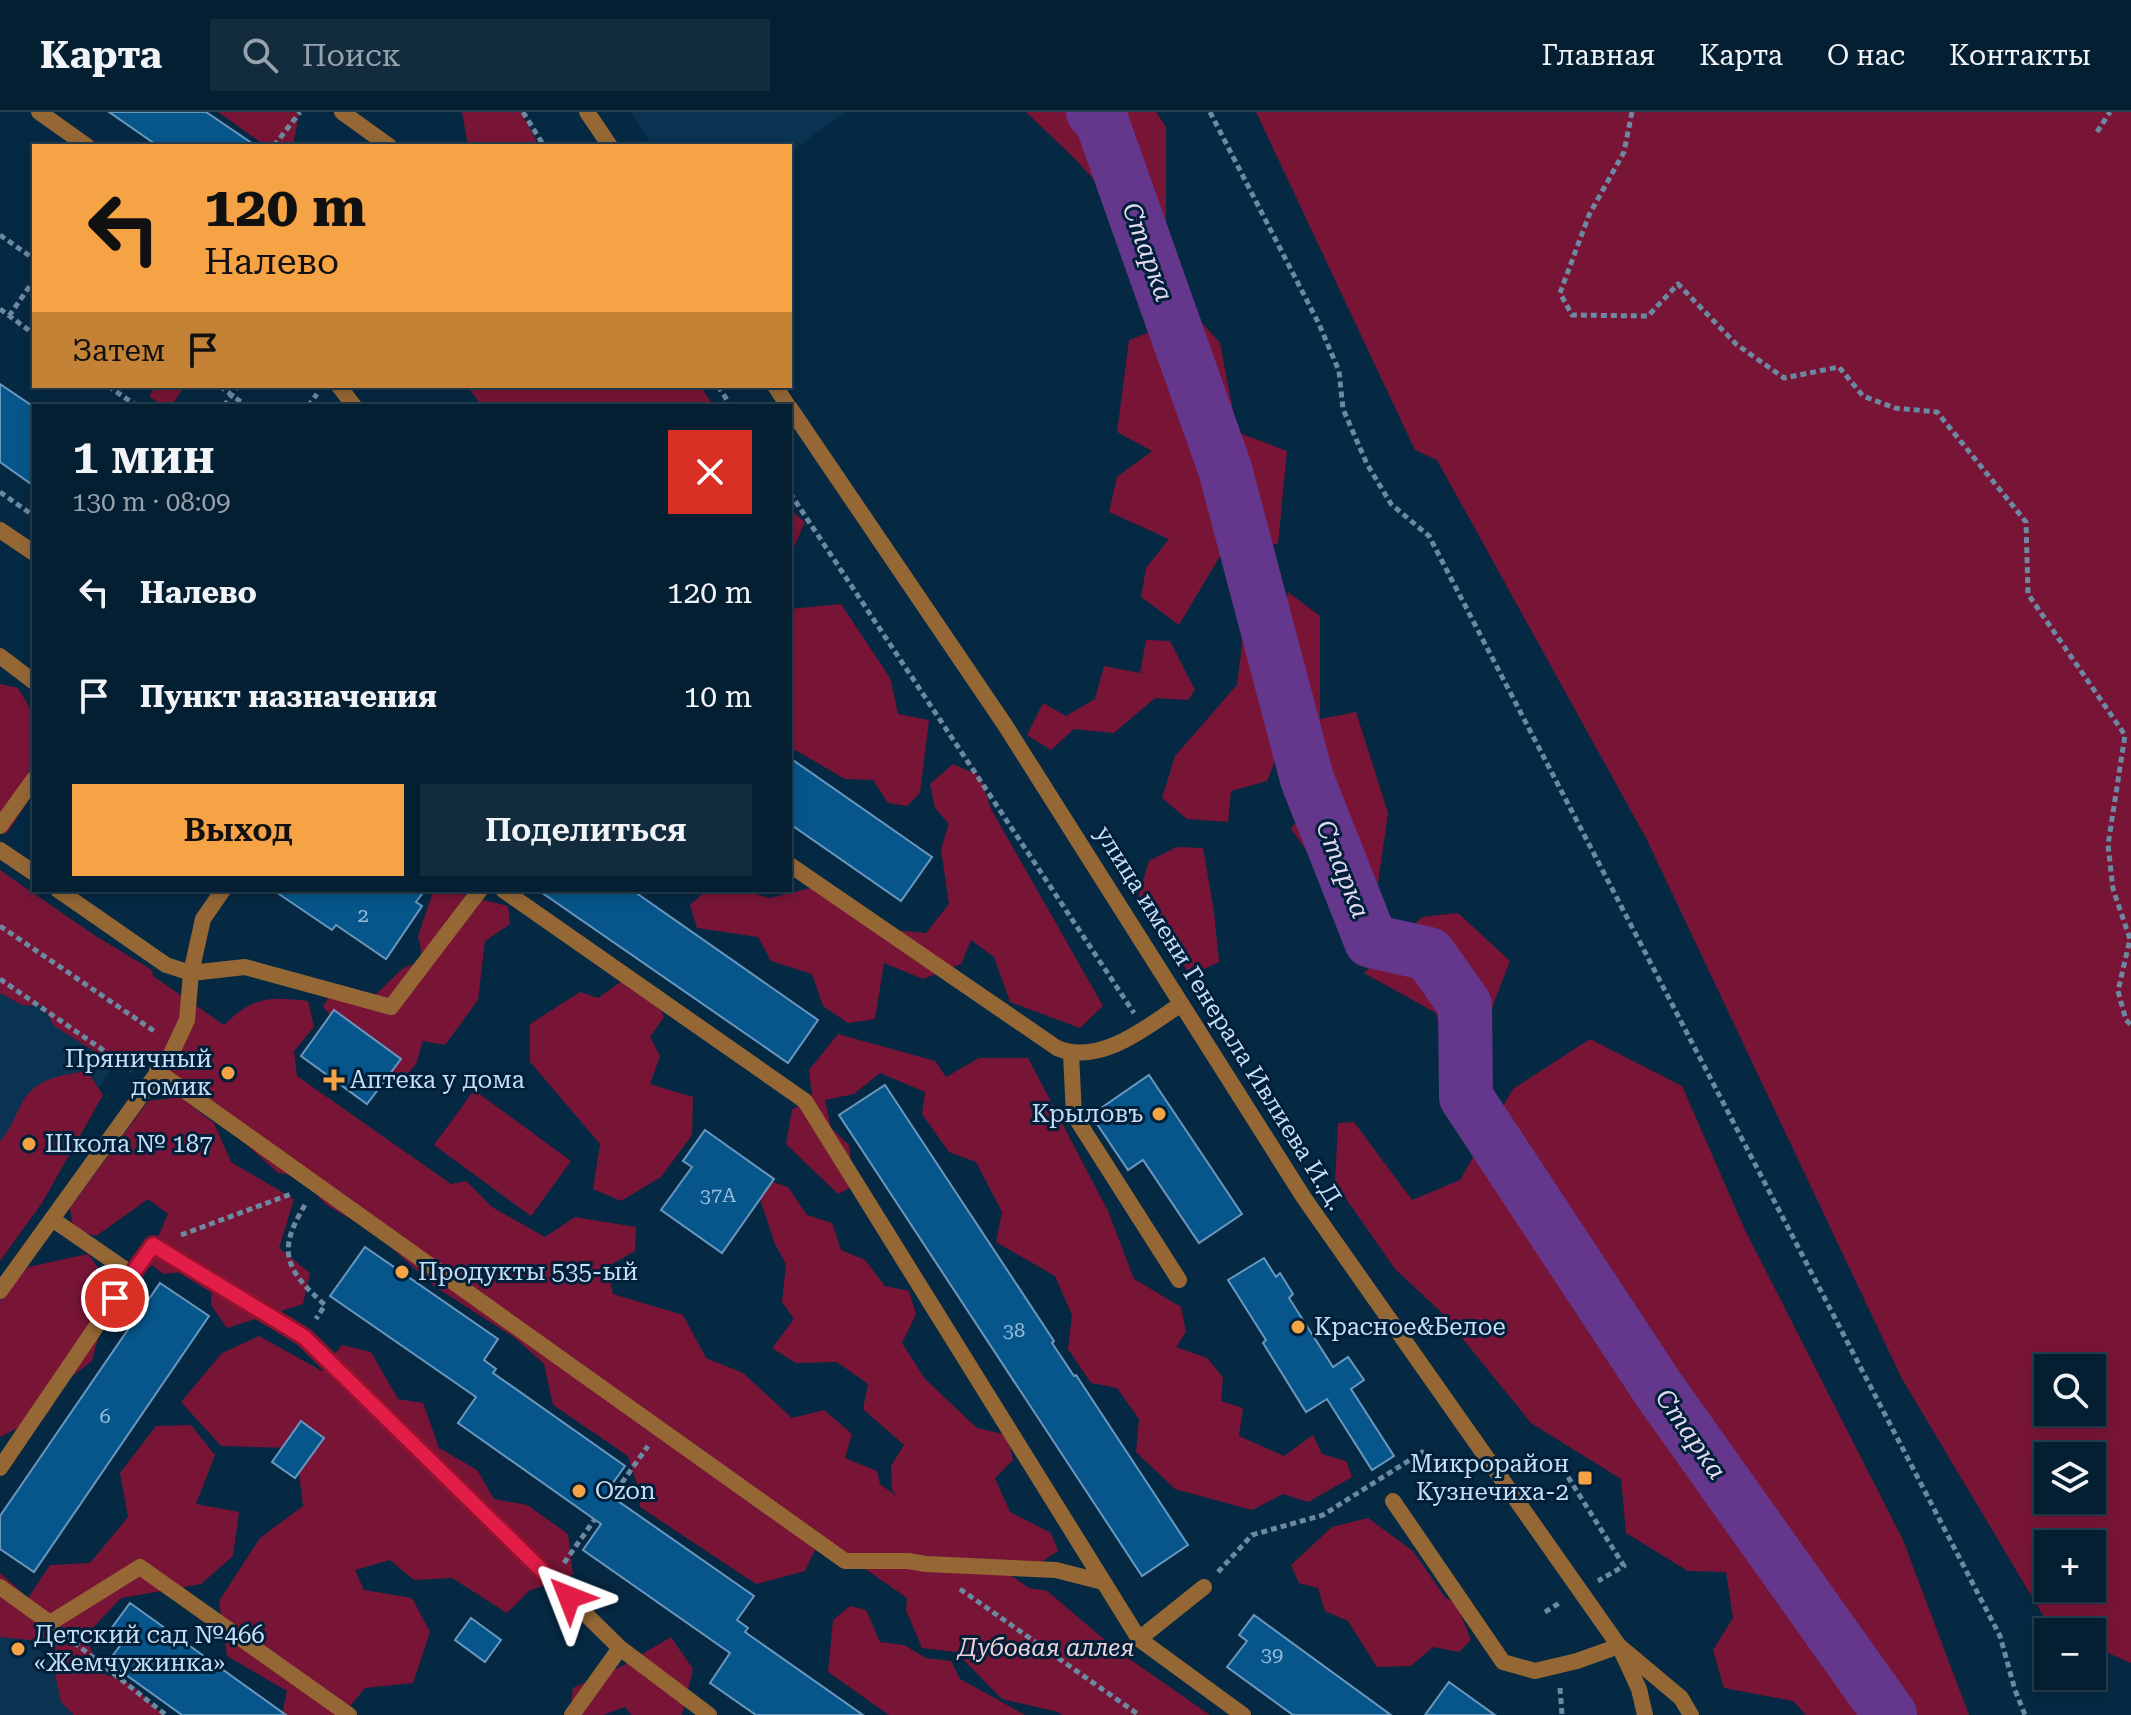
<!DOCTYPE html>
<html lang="ru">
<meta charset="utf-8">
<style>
body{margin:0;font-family:"Roboto Serif",serif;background:#122c3e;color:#f1f3f6;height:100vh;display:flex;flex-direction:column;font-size:30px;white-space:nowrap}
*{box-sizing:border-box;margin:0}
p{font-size:26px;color:#97a2ac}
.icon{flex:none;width:44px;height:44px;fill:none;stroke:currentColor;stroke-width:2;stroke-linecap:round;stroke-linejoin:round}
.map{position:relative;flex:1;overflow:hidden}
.details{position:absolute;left:32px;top:292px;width:760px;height:488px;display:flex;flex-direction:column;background:#041f32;border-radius:0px;box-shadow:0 4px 12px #0003,0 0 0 2px #253d4d}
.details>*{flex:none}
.top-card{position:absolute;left:32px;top:32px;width:760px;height:244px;border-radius:0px;box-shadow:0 4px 12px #0003,0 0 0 2px #253d4d;background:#f5a345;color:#111;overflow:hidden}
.buttons{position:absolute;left:2034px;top:1242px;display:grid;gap:16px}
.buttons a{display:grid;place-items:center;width:72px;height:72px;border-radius:0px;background:#041f32;box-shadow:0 4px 12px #0003,0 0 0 2px #253d4d;font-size:40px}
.pin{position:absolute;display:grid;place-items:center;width:68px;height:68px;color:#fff;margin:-34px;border:4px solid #fff;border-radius:50%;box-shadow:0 2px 8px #0007}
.me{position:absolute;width:88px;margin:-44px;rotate:315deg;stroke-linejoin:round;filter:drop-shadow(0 0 6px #0008)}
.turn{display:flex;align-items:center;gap:28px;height:168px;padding:0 40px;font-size:36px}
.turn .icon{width:104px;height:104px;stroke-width:2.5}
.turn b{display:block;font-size:56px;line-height:68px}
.then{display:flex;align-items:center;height:76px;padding:0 40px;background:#0003;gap:16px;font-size:30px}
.round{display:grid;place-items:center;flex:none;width:84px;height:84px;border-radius:0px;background:#122c3e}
.overview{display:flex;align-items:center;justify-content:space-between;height:136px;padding:0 40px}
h1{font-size:48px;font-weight:600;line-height:60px}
.cta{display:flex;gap:16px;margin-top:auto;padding:16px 40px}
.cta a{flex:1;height:92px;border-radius:0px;background:#f5a345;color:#111;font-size:32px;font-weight:600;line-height:92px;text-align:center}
.cta a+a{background:#122c3e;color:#f1f3f6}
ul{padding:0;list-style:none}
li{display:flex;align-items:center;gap:24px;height:104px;padding:0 40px}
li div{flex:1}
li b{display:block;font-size:30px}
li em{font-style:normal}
header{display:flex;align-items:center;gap:48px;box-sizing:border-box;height:112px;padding:0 40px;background:#041f32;border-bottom:2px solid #253d4d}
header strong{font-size:38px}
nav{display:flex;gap:44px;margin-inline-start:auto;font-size:28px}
.search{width:560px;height:72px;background:#122c3e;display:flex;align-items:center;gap:20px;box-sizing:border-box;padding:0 28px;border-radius:0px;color:#97a2ac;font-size:30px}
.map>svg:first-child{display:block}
.built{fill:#0a3251}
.green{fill:#781537;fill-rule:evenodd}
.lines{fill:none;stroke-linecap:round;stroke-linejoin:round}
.river{stroke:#65378c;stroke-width:54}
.building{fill:#06568b;stroke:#6a97bf;stroke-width:2}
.path{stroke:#6c89a1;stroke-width:5;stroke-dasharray:6 4;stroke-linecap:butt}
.service{stroke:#956735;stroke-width:16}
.minor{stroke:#956735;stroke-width:16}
.tertiary{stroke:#956735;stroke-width:16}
.route-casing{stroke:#92132f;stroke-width:20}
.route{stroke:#e11d48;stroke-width:14}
.poi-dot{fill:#f5a345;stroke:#001f39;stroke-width:3}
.labels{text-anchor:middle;stroke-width:6;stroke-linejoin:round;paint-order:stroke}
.number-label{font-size:20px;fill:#97bcda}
.street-label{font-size:24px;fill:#c7def4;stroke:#001f39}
.poi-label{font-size:24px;fill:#c7def4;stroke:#001f39;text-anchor:start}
.park-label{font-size:24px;font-style:italic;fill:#efd2d7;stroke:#001f39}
.water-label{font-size:26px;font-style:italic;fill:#e3d9f0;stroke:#001f39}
</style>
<header>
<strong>Карта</strong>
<div class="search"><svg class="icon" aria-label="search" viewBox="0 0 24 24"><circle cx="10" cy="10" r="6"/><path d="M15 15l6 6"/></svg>Поиск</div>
<nav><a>Главная</a><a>Карта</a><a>О нас</a><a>Контакты</a></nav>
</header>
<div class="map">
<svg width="2131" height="1603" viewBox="0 0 2131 1603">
<rect width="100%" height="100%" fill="#062943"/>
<path class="built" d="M 630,0 L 846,0 L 790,40 L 790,34 L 653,34 Z
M 0,849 L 127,935 L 0,1117 Z
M 0,1511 L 73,1563 L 91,1603 L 0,1603 Z"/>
<path class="green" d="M 218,0 L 295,0 L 299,2 L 293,34 L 266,34 Z
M 462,0 L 521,0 L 539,34 L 468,34 Z
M 1026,0 L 1156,0 L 1166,15 L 1166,146 L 1074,46 Z
M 1256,0 L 2131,0 L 2131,1551 L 2092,1534 L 2092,1520 L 2062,1520 L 2050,1515 L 1901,1265 L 1646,726 L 1437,348 L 1415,338 ZM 2048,1256 L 2092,1256 L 2092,1300 L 2048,1300 ZM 2048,1344 L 2092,1344 L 2092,1388 L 2048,1388 ZM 2048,1432 L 2092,1432 L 2092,1476 L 2048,1476 Z
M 1195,203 L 1220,231 L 1237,320 L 1287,339 L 1278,432 L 1223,439 L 1179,513 L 1141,485 L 1146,456 L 1169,427 L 1109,400 L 1117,365 L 1152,339 L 1117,320 L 1129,228 Z
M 156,274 L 185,274 L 171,294 L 163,294 L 149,284 Z
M 467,274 L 700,274 L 714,294 L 482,294 Z
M 790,398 L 805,410 L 790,444 Z
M 1288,480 L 1320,504 L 1320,607 L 1356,600 L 1388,701 L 1378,771 L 1346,794 L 1291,717 L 1306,696 L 1279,639 L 1267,669 L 1231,679 L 1228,710 L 1187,707 L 1162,686 L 1175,644 L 1237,573 L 1243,525 L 1280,511 Z
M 841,492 L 890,566 L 898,602 L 929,608 L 920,681 L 907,694 L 888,691 L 873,668 L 845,667 L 790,635 L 790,497 Z
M 1146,528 L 1170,529 L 1195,578 L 1188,588 L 1155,586 L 1114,621 L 1074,617 L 1051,638 L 1027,623 L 1043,591 L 1066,604 L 1095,587 L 1104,554 L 1140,561 Z
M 0,572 L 18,576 L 34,602 L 34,680 L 7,721 L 0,718 Z
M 953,652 L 980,664 L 991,697 L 1103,894 L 1080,916 L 1010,890 L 994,845 L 971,828 L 961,852 L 923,867 L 884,851 L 875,907 L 848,911 L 823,894 L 812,862 L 771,849 L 758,825 L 697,816 L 690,793 L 707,778 L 740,778 L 770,786 L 827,772 L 869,816 L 926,821 L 949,792 L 941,737 L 949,712 L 935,696 L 930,672 Z
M 1177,735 L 1203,736 L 1214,800 L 1219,850 L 1191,863 L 1161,824 L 1138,786 L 1149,749 Z
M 0,758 L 94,823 L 152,858 L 153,864 L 224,913 C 253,885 268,884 308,889 L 314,915 L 294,939 L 297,964 L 451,1072 L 466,1069 L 492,1095 L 545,1125 L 575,1105 L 636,1115 L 635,1139 L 607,1155 L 613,1182 L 683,1203 L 706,1246 L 743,1261 L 792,1306 L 824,1298 L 852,1322 L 845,1346 L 877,1359 L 880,1372 L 898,1385 L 892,1378 L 891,1354 L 904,1333 L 863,1297 L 868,1272 L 837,1250 L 796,1251 L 772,1236 L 794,1207 L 782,1190 L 786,1152 L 775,1132 L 758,1081 L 767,1068 L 788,1075 L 807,1103 L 832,1111 L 841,1138 L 865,1148 L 885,1174 L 909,1179 L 916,1202 L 902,1231 L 925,1267 L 977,1316 L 1007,1323 L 1013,1348 L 995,1366 L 1010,1400 L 1051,1421 L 1058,1439 L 1040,1451 L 990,1449 L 1029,1476 L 1047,1479 L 1118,1539 L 1210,1603 L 1062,1603 L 1058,1600 L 1002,1587 L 956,1540 L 922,1536 L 906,1498 L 907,1486 L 821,1426 L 805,1459 L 756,1472 L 640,1395 L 640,1381 L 628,1344 L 553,1293 L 544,1252 L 515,1226 L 434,1174 L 375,1121 L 328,1094 L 298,1064 L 278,1061 L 227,1015 L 225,1005 L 133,940 L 99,942 L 54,914 L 43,894 L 22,893 L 0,881 Z
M 424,778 L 454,778 L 456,781 L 508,794 L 510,812 L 485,829 L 478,888 L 445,933 L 423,929 L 416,952 L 400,970 L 359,941 L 323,894 L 329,885 L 365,893 L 402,857 L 423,848 L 418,824 L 432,783 Z
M 1458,801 L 1510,849 L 1480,927 L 1452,961 L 1436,901 L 1364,861 L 1422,805 Z
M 622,869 L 652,877 L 664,905 L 650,925 L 660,944 L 650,972 L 693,985 L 692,1023 L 661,1065 L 621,1089 L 593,1077 L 600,1032 L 530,950 L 530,912 L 580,880 L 598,886 Z
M 838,922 L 935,949 L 946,965 L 979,946 L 1028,946 L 1108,1099 L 1134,1167 L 1181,1195 L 1186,1220 L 1176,1235 L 1207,1246 L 1223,1265 L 1221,1289 L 1243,1296 L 1239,1324 L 1284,1344 L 1313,1323 L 1322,1342 L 1346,1349 L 1352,1365 L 1308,1390 L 1283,1382 L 1252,1398 L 1175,1377 L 1136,1340 L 1139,1307 L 1117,1276 L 1091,1271 L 1068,1237 L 1072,1203 L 1055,1164 L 996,1130 L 1002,1100 L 976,1050 L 949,1040 L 922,1002 L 925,980 L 880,961 L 854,982 L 825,988 L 831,1016 L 849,1033 L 854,1074 L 838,1082 L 786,1032 L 792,998 L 812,984 L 809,958 Z
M 1590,927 L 1682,974 L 1745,1118 L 1903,1428 L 1969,1603 L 1806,1603 L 1793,1589 L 1724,1576 L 1713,1538 L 1733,1506 L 1726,1460 L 1688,1459 L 1626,1421 L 1621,1367 L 1531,1311 L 1440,1199 L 1395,1157 L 1335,1071 L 1338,1011 L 1354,1010 L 1412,1088 L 1460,1068 L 1513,977 Z
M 87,959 L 103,983 L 42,1091 L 0,1149 L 0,1029 C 11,1017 14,1005 22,991 C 35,966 62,963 87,959 Z
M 474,978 L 571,1049 L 531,1104 L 434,1033 Z
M 180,985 L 214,1011 L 231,1050 L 294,1087 L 279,1136 L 310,1161 L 303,1192 L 227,1216 L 211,1193 L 213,1157 L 164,1162 L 147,1150 L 168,1102 L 148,1087 L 96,1124 L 73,1117 L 70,1096 L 148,989 Z
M 88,1142 L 112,1175 L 92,1249 L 67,1268 L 48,1301 L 0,1325 L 0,1189 L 28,1155 Z
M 259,1224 L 322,1259 L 342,1233 L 371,1240 L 398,1287 L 423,1291 L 439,1336 L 477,1358 L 494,1387 L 527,1393 L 568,1422 L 573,1463 L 529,1479 L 507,1501 L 452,1466 L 414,1468 L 390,1448 L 355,1458 L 364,1478 L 412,1486 L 430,1520 L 413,1571 L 365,1576 L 343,1603 L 282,1603 L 287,1579 L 227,1544 L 219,1489 L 260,1426 L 303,1394 L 296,1336 L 221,1334 L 181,1290 L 222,1241 Z
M 191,1313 L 215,1343 L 196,1392 L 239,1400 L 233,1444 L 201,1472 L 121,1486 L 86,1523 L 99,1560 L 131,1572 L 163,1603 L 74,1603 L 61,1590 L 48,1530 L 0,1525 L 0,1461 L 28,1486 L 50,1453 L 90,1451 L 128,1405 L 120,1361 L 156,1314 Z
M 1368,1406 L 1413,1439 L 1445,1485 L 1457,1493 L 1471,1528 L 1459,1540 L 1433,1535 L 1411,1554 L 1377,1555 L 1348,1509 L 1325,1499 L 1318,1476 L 1299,1471 L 1291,1453 L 1332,1415 Z
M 850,1494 L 866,1498 L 880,1530 L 904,1533 L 926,1546 L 951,1549 L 960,1567 L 1025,1603 L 889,1603 L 828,1560 L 833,1508 Z
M 671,1525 L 693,1557 L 682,1603 L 632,1603 L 625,1595 L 603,1603 L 583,1603 L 571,1593 L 573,1576 L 622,1554 Z"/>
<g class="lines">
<path class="river" d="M 1093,0 L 1102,10 L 1225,357 L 1307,667 L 1371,829 L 1429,842 L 1465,893 L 1466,985 L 1659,1278 L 1890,1603"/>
</g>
<path class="building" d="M 109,0 L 206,0 L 256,34 L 158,34 Z
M 0,272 L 34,295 L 34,374 L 0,350 Z
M 790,646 L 932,745 L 901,789 L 790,712 Z
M 273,778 L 425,778 L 416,790 L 422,794 L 386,847 L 336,813 L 332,818 Z
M 538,778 L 632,778 L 818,908 L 788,951 Z
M 334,898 L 401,947 L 367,992 L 301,944 Z
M 1149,963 L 1242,1102 L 1199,1131 L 1143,1048 L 1128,1058 L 1091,1003 Z
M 885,973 L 1054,1229 L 1052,1231 L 1074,1264 L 1076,1263 L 1188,1433 L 1142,1464 L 839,1003 Z
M 705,1018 L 774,1067 L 722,1141 L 661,1098 L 692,1055 L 683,1049 Z
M 365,1135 L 498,1227 L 484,1248 L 496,1257 L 493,1261 L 625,1354 L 610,1375 L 622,1384 L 618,1389 L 754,1484 L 737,1508 L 748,1516 L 745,1520 L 863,1603 L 756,1603 L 710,1571 L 730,1541 L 583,1438 L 601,1412 L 458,1311 L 476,1285 L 330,1184 Z
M 1264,1146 L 1276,1165 L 1280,1161 L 1293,1182 L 1289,1186 L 1333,1255 L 1348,1245 L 1364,1268 L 1351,1277 L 1394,1344 L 1372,1358 L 1327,1287 L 1306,1300 L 1263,1231 L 1266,1228 L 1228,1168 Z
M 160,1171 L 209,1204 L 34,1460 L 0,1437 L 0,1404 Z
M 301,1309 L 324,1326 L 295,1366 L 272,1350 Z
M 130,1491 L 286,1603 L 182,1603 L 108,1550 L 122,1531 L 108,1521 Z
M 1254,1503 L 1391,1603 L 1293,1603 L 1227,1555 L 1247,1529 L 1239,1523 Z
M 471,1506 L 501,1528 L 485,1550 L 455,1528 Z
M 1449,1570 L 1495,1603 L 1425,1603 Z"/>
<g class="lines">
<path class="path" d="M 523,0 L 544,34
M 1210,0 L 1319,212 L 1339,259 L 1343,297 L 1367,352 L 1391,392 L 1429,424 L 2000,1524 L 2015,1578 L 2025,1603
M 1632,0 L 1624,40 L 1589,103 L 1560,181 L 1572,203 L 1648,204 L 1678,172 L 1736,232 L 1784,266 L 1839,255 L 1863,284 L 1895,296 L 1937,300 L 2026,410 L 2028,482 L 2125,623 L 2108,733 L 2113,777 L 2130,827 L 2118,879 L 2126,908 L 2131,913
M 2097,20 L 2110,0
M 274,34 L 300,0
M 0,123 L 34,147
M 0,197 L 34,222
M 9,204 L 34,168
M 108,274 L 137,294
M 220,274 L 246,294
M 718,274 L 731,294
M 156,294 L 158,291
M 224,294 L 238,274
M 308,294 L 317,282
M 0,380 L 34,404
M 790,381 L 1134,901
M 0,814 L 157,921
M 0,867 L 132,958
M 305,1093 C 276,1140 286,1158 325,1193 L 316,1207
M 181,1123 L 291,1082
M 1568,1365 L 1624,1454 L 1598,1469
M 616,1379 L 648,1334
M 564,1451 L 595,1407
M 1218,1460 L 1252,1423 L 1323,1403 L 1424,1339
M 960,1477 L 1139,1603
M 1545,1500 L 1561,1490
M 66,1524 L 166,1603
M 1560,1576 L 1562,1603"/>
<path class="service" d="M 39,0 L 87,34
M 342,0 L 389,34
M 339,274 L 354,294
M 0,418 L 34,441
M 0,544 L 34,570
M 0,714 L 34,667
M 0,738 L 34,761
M 790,753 L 1057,936 C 1100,954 1147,915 1181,892
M 58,778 L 166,853 L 191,861 L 245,855 L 391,895 L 480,778
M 503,778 L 805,989 L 1139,1527 L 1243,1603
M 191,861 L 203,807 L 223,778
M 1071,942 L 1074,1003 L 1179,1168
M 157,959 L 845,1449 L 908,1449 L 926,1452 L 1056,1458 L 1103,1470
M 132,1162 L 153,1133 L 304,1225 L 620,1536 L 709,1603
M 0,1356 L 132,1162 L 52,1107
M 1393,1389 L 1503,1550 L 1535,1559 L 1577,1549 L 1619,1534 L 1681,1586 L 1691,1603
M 0,1475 L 50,1511 L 140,1455 L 349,1603
M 1139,1527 L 1204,1475
M 572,1603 L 620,1536"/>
<path class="minor" d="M 0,1179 L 171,942 L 187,908 L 191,861"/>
<path class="tertiary" d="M 587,0 L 610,34
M 775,274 L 788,294
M 790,296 L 1005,613 L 1304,1086 L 1619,1534 L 1639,1577 L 1645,1603"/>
</g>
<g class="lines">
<defs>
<path id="route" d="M 115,1186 L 153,1133 L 304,1225 L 569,1485"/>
</defs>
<use href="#route" class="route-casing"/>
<use href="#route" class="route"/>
</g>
<g class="poi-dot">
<circle cx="228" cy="961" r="8"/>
<path d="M330 956h8v8h8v8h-8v8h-8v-8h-8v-8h8z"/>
<circle cx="1159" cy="1002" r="8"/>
<circle cx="29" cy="1032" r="8"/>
<circle cx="402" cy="1160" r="8"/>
<circle cx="1298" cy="1215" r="8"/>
<rect x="1577" y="1358" width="16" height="16" rx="4"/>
<circle cx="579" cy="1379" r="8"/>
<circle cx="18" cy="1537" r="8"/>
</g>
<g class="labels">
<g class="number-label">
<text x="363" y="810">2</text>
<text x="718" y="1090">37А</text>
<text x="1014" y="1225">38</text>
<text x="105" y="1311">6</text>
<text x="1272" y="1549">39</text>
</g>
<g class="street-label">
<text transform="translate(1220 906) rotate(58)" y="8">улица имени Генерала Ивлиева И.Д.</text>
</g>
<g class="poi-label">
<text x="212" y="955" text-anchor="end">Пряничный<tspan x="212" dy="28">домик</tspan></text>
<text x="350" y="976">Аптека у дома</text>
<text x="1143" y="1010" text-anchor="end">Крыловъ</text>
<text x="45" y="1040">Школа № 187</text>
<text x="418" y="1168">Продукты 535-ый</text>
<text x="1314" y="1223">Красное&amp;Белое</text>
<text x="1569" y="1360" text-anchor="end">Микрорайон<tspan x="1569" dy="28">Кузнечиха-2</tspan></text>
<text x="595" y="1387">Ozon</text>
<text x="34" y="1531">Детский сад №466<tspan x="34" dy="28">«Жемчужинка»</tspan></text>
</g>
<g class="park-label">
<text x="1046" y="1544">Дубовая аллея</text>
</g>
<g class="water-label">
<text transform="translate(1148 140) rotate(70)" y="9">Старка</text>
<text transform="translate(1343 757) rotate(68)" y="9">Старка</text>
<text transform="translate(1691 1322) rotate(55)" y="9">Старка</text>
</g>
</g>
</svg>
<div class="buttons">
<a><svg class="icon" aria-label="search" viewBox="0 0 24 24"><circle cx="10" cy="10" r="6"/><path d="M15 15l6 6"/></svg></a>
<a><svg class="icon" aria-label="layers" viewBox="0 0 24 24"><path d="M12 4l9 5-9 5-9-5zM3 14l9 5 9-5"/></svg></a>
<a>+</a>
<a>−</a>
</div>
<div class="pin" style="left:115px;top:1186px;background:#d93025"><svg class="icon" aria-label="arrive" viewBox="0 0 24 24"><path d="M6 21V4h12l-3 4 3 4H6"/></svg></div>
<svg class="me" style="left:569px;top:1485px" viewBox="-20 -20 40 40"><path d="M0-17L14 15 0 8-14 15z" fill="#e11d48" stroke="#fff" stroke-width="4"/></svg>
<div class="top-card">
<div class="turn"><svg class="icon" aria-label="left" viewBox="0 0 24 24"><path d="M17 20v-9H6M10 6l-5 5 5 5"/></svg><div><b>120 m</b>Налево</div></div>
<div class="then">Затем<svg class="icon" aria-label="arrive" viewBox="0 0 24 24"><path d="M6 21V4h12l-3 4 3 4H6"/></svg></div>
</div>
<section class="details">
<div class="overview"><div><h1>1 мин</h1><p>130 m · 08:09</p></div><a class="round" style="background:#d93025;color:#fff"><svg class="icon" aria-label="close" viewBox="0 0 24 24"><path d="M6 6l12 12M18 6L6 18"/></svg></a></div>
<ul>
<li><svg class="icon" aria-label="left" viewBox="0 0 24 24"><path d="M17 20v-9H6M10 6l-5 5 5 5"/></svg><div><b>Налево</b></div><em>120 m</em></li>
<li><svg class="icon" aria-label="arrive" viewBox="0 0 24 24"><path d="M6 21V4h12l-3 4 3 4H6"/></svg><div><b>Пункт назначения</b></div><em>10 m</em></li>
</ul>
<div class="cta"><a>Выход</a><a>Поделиться</a></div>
</section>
</div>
